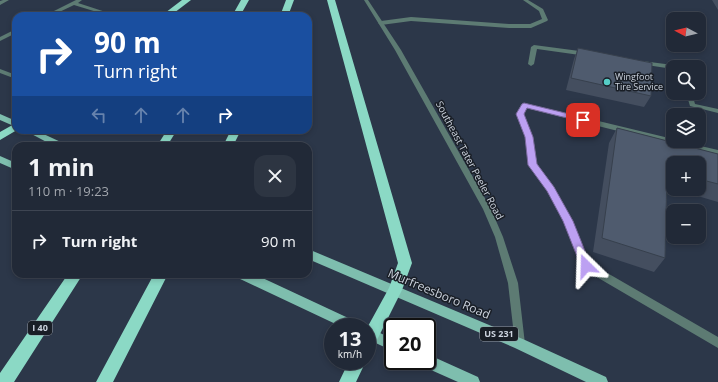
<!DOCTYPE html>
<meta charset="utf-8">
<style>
body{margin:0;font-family:"Open Sans",sans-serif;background:#2d3542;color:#f1f3f6;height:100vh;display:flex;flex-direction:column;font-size:15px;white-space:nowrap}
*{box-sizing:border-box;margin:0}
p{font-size:13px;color:#a2a6ad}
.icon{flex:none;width:22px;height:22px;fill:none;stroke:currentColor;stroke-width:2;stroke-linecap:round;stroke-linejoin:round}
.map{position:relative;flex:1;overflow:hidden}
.drawer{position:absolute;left:12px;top:142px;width:300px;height:136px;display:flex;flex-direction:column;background:#212937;border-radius:12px;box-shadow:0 2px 6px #0003,0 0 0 1px #3e4552}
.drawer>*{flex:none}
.guide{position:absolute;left:12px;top:12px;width:300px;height:122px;border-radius:12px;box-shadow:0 2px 6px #0003,0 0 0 1px #3e4552;background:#1a4fa0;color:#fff;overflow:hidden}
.needle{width:26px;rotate:277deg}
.buttons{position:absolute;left:666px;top:12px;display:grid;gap:8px}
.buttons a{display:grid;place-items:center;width:40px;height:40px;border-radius:8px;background:#212937;box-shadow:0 2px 6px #0003,0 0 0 1px #3e4552;font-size:20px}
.speed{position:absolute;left:324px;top:318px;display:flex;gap:8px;font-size:20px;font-weight:700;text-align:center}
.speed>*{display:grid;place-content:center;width:52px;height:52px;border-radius:50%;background:#212937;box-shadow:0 2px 6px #0003,0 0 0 1px #3e4552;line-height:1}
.speed small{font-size:10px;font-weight:400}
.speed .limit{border:2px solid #111;border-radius:6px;background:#fff;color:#111}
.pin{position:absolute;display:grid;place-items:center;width:34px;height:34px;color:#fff;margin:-17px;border-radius:8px;box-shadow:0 2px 6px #0006}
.me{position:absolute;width:44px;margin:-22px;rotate:338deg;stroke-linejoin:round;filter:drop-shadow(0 0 3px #0008)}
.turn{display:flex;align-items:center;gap:14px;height:84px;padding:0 16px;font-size:18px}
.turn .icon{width:52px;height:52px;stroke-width:2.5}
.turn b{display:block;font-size:28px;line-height:34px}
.lanes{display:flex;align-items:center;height:38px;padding:0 16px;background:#0003;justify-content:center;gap:20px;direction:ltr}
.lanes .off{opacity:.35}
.round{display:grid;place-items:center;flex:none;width:42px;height:42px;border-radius:12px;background:#2d3542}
.overview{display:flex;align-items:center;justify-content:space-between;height:68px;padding:0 16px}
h1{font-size:24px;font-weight:700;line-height:30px}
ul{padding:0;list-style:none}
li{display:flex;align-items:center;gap:12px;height:60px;padding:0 16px;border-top:1px solid #3e4552}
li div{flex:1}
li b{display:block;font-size:15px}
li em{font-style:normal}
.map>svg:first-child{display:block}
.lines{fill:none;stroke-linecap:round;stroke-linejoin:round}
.lane{fill:#5d7b73;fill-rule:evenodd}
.street{fill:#5d7b73;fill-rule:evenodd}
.primary{fill:#7ebeae;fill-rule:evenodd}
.highway{fill:#8bd9c5;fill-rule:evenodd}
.wall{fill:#444e5f;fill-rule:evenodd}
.building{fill:#4f5b6e;stroke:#37404d}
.route{fill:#bca0f2;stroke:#7a689d}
.poi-dot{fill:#55cdc6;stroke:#191e26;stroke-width:1.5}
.labels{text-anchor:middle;stroke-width:3;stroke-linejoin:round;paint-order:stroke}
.far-poi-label{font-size:9px;fill:#ccd3de;stroke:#191e26;text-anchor:start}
.shield{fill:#191e26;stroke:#969da7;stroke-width:1}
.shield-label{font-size:9px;font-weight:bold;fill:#ccd3de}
.street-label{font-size:10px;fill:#ccd3de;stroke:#191e26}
.near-street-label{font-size:12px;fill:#ccd3de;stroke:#191e26}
</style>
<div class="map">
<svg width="718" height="382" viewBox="0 0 718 382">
<rect width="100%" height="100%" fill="#2c3749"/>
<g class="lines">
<path class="lane" d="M 3,0 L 9,0 L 0,5 L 0,1 Z
M 76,0 L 82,0 L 78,3 L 118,16 L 110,16 L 74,5 L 51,16 L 44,16 Z
M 523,0 L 528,0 L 543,9 L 548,20 L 547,21 L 531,28 L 509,28 L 411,21 L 381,25 L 378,23 L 381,21 L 411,17 L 509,24 L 530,24 L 542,19 L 539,11 Z
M 16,29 L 16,33 L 0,41 L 0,37 Z
M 534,45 L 587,52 L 590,54 L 587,56 L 537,49 L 534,64 L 531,66 L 528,64 L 531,47 Z
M 642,61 L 673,65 L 676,67 L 673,67 L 673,69 L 640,64 L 640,62 Z
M 0,69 L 16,75 L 16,79 L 0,73 Z
M 686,93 L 692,93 L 695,104 L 718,109 L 718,113 L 690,106 Z
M 524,103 L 673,139 L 673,141 L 679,141 L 718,150 L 718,156 L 526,108 L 523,114 L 533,137 L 537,164 L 554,187 L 572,221 L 590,263 L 718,337 L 718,348 L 583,269 L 564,221 L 548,191 L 529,165 L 525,137 L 517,114 L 521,105 Z"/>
<path class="street" d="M 364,0 L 368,0 L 401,50 L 491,209 L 503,237 L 518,283 L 525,344 L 524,348 L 520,349 L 516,348 L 515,344 L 508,283 L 495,237 L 483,209 L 395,50 Z"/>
<path class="primary" d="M 0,114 L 16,121 L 16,127 L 0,120 Z
M 24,130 L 35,130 L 65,144 L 67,146 L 54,146 Z
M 0,156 L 16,163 L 16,170 L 0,163 Z
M 308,249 L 525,340 L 606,377 L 608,382 L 586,382 L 515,348 L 308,259 Z
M 236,274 L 254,274 L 359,323 L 361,327 L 342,327 L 238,278 Z
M 367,327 L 393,339 L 393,351 L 367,339 Z
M 427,354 L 478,377 L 480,382 L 458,382 L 422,366 L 420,361 L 427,361 Z"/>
<path class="highway" d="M 182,0 L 191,0 L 170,16 L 161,16 Z
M 241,0 L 249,0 L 240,16 L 232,16 Z
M 286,0 L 294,0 L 288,16 L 280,16 Z
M 327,0 L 335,0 L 412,263 L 402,290 L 373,348 L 367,350 L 367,328 L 389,288 L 398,263 Z
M 16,123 L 16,130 L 17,130 L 0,140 L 0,132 Z
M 167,130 L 177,130 L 167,146 L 157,146 Z
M 231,130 L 241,130 L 233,146 L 223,146 Z
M 68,274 L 83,274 L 14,382 L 0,382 L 0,373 Z
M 154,274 L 168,274 L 113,382 L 96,382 Z
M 349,361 L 366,361 L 356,382 L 339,382 Z"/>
</g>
<path class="wall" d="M 712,0 L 718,0 L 718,10 Z
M 578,48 L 651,96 L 644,107 L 566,90 L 574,59 Z
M 617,128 L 718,154 L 718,202 L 667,187 L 665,258 L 654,272 L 593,252 L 609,143 ZM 673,163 L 699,163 L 699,189 L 673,189 Z"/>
<path class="building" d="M 578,48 L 652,63 L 651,96 L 571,78 Z
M 617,128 L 718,154 L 718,184 L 699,179 L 699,163 L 673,163 L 673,172 L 667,170 L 665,258 L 602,238 Z"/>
<path class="route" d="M 524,103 L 586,118 L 587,120 L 583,122 L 527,108 L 524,114 L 533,137 L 537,164 L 554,187 L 573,221 L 591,266 L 590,269 L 586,270 L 582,269 L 563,221 L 547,191 L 528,165 L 525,137 L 516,114 L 522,104 Z"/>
<circle class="poi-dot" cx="607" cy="82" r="4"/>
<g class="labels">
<g class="far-poi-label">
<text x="615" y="80">Wingfoot<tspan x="615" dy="10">Tire Service</tspan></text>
</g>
<g class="shield">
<rect x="28" y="321" width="24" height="14" rx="3"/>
<rect x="480" y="327" width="38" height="14" rx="3"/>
</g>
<g class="shield-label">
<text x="40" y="331">I 40</text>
<text x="499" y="337">US 231</text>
</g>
<g class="street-label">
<text transform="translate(470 160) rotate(62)" y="4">Southeast Tater Peeler Road</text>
</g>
<g class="near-street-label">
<text transform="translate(439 294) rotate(23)" y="4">Murfreesboro Road</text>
</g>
</g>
</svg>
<div class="buttons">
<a><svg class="needle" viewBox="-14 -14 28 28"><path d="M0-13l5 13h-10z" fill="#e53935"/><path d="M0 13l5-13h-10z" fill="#a2a6ad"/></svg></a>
<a><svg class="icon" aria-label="search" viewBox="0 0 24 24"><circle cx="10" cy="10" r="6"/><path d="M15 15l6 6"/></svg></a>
<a><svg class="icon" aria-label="layers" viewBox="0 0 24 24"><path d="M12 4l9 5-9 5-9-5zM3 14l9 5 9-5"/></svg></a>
<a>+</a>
<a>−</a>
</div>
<div class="speed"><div>13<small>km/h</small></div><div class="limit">20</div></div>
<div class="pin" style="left:583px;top:120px;background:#d93025"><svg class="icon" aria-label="arrive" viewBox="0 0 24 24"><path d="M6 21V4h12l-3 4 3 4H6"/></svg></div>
<svg class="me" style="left:586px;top:266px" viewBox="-20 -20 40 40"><path d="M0-17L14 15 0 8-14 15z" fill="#bca0f2" stroke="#fff" stroke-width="4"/></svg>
<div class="guide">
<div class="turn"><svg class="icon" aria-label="right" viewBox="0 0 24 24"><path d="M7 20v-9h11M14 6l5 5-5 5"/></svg><div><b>90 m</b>Turn right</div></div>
<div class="lanes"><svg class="icon off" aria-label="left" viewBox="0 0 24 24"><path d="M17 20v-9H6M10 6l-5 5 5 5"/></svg><svg class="icon off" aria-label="ahead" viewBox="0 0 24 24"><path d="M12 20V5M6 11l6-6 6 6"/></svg><svg class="icon off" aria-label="ahead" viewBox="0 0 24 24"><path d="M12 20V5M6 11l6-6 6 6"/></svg><svg class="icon" aria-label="right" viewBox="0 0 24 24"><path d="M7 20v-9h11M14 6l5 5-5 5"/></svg></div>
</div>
<section class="drawer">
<div class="overview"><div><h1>1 min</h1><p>110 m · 19:23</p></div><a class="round"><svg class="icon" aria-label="close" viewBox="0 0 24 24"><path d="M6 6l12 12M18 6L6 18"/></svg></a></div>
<ul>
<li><svg class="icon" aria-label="right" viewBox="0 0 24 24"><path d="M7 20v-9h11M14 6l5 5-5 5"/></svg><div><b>Turn right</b></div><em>90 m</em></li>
</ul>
</section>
</div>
